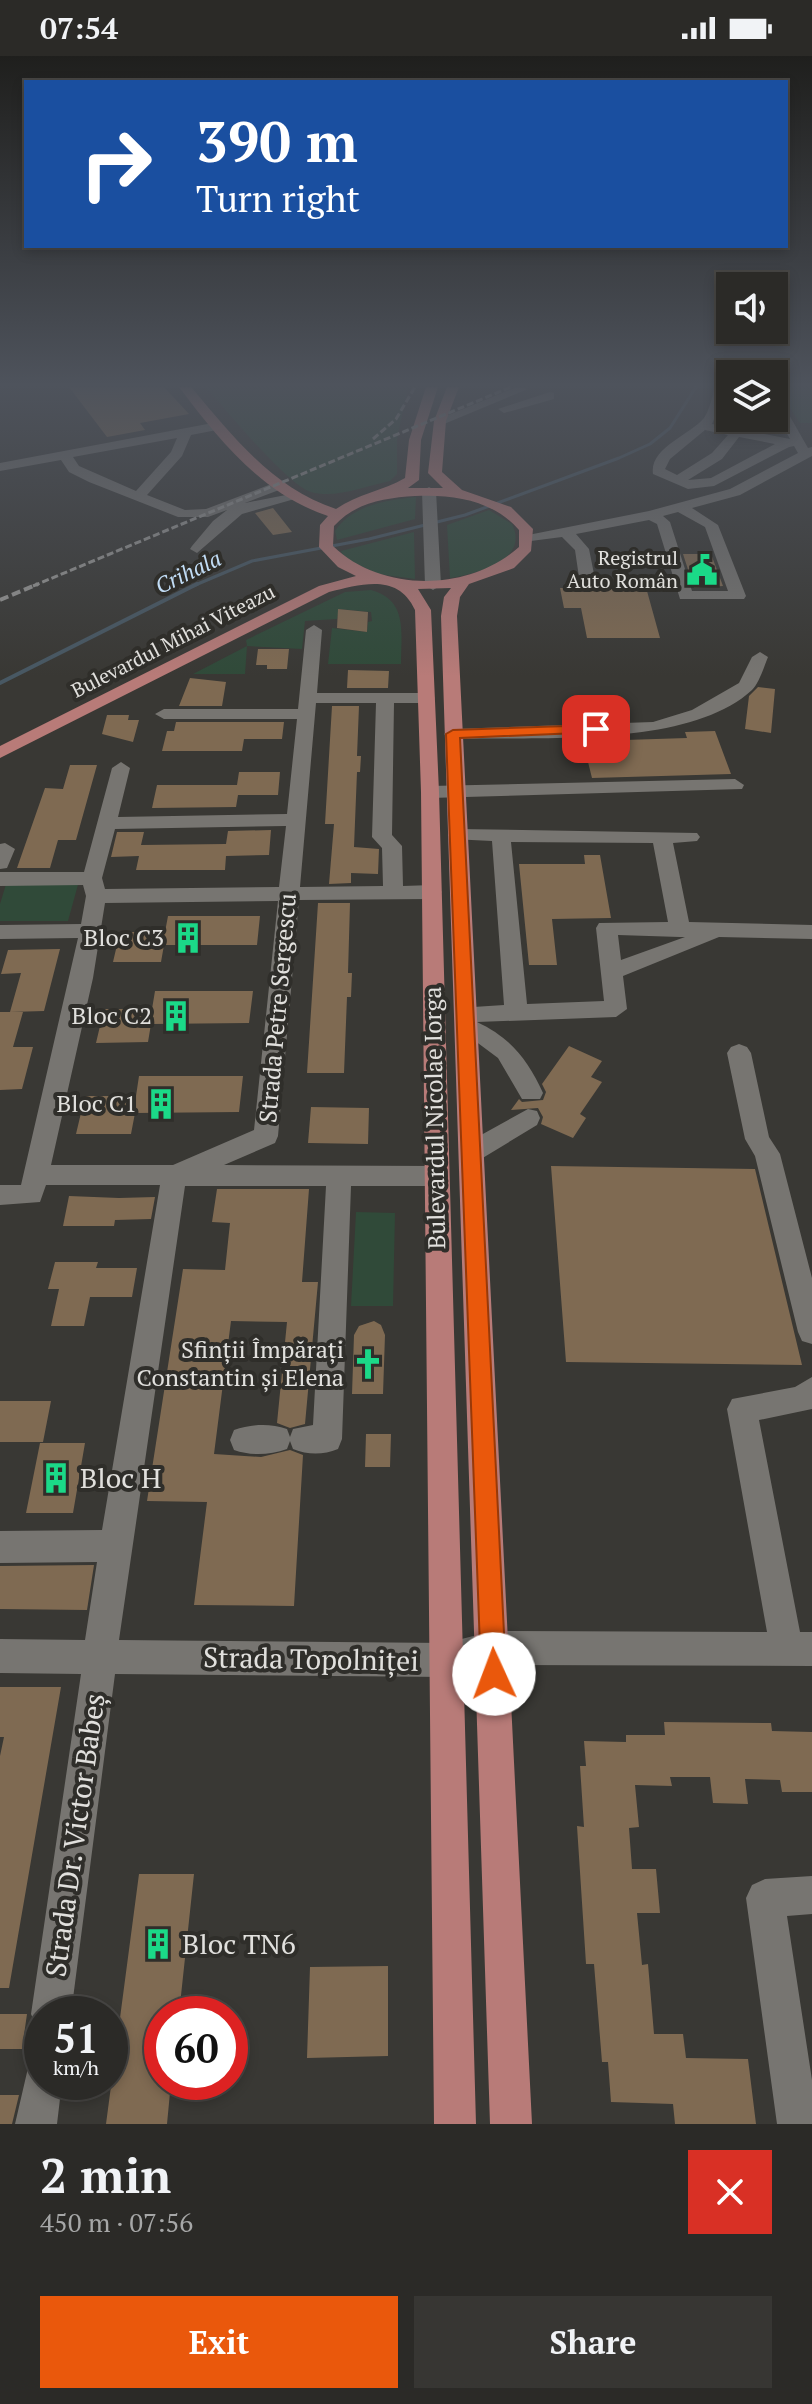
<!DOCTYPE html>
<meta charset="utf-8">
<style>
body{margin:0;font-family:"PT Serif",serif;background:#373633;color:#f1f3f6;height:100vh;display:flex;flex-direction:column;font-size:30px;white-space:nowrap}
*{box-sizing:border-box;margin:0}
p{font-size:26px;color:#a6a7a7}
.icon{flex:none;width:44px;height:44px;fill:none;stroke:currentColor;stroke-width:2;stroke-linecap:round;stroke-linejoin:round}
.map{position:relative;height:2068px;overflow:hidden}
.sheet{display:flex;flex-direction:column;background:#2b2a27;flex:1}
.sheet>*{flex:none}
.banner{position:absolute;left:24px;top:24px;width:764px;height:168px;border-radius:0px;box-shadow:0 4px 12px #0003,0 0 0 2px #474644;background:#1a4fa0;color:#fff;overflow:hidden}
.fabs{position:absolute;left:716px;top:216px;display:grid;gap:16px}
.fabs a{display:grid;place-items:center;width:72px;height:72px;border-radius:0px;background:#2b2a27;box-shadow:0 4px 12px #0003,0 0 0 2px #474644;font-size:40px}
.speed{position:absolute;left:24px;top:1940px;display:flex;gap:16px;font-size:40px;font-weight:700;text-align:center}
.speed>*{display:grid;place-content:center;width:104px;height:104px;border-radius:50%;background:#2b2a27;box-shadow:0 4px 12px #0003,0 0 0 2px #474644;line-height:1}
.speed small{font-size:20px;font-weight:400}
.speed .limit{border:12px solid #d22;background:#fff;color:#111}
.pin{position:absolute;display:grid;place-items:center;width:68px;height:68px;color:#fff;margin:-34px;border-radius:16px;box-shadow:0 4px 12px #0006}
.me{position:absolute;width:88px;margin:-44px;rotate:358deg;stroke-linejoin:round;filter:drop-shadow(0 0 6px #0008)}
.turn{display:flex;align-items:center;gap:28px;height:168px;padding:0 40px;font-size:36px}
.turn .icon{width:104px;height:104px;stroke-width:2.5}
.turn b{display:block;font-size:56px;line-height:68px}
.round{display:grid;place-items:center;flex:none;width:84px;height:84px;border-radius:0px;background:#373633}
.overview{display:flex;align-items:center;justify-content:space-between;height:136px;padding:0 40px}
h1{font-size:48px;font-weight:700;line-height:60px}
.button{display:flex;gap:16px;margin-top:auto;padding:16px 40px}
.button a{flex:1;height:92px;border-radius:0px;background:#ea580c;color:#fff;font-size:32px;font-weight:700;line-height:92px;text-align:center}
.button a+a{background:#373633;color:#f1f3f6}
.status{display:flex;justify-content:space-between;align-items:center;height:56px;padding:0 40px;background:#2b2a27;direction:ltr}
.status svg{height:22px;fill:currentColor}
.map>svg:first-child{display:block}
.green{fill:#304a39}
.lines{fill:none;stroke-linecap:round;stroke-linejoin:round}
.stream-far1{stroke:#485863;stroke-width:3}
.stream{stroke:#485863;stroke-width:4}
.building{fill:#7f6a52}
.minor{fill:#777571;fill-rule:evenodd}
.major{fill:#b87b78;fill-rule:evenodd}
.rail-far1{stroke:#999895;stroke-width:3;stroke-dasharray:7 3;stroke-linecap:butt}
.rail{stroke:#999895;stroke-width:4;stroke-dasharray:9 4;stroke-linecap:butt}
.route{fill:#ea580c;stroke:#983908;stroke-width:2}
.labels{text-anchor:middle;stroke-width:8;stroke-linejoin:round;paint-order:stroke}
.far-poi-label{font-size:20px;fill:#e1e0dd;stroke:#2f2e2a;text-anchor:end}
.far-street-label{font-size:20px;fill:#e1e0dd;stroke:#2f2e2a}
.far-water-label{font-size:22px;font-style:italic;fill:#c2ddf6;stroke:#2f2e2a}
.poi-label{font-size:24px;fill:#e1e0dd;stroke:#2f2e2a;text-anchor:end}
.street-label{font-size:24px;fill:#e1e0dd;stroke:#2f2e2a}
.near-poi-label{font-size:28px;fill:#e1e0dd;stroke:#2f2e2a;text-anchor:start}
.near-street-label{font-size:28px;fill:#e1e0dd;stroke:#2f2e2a}
</style>
<div class="status"><b>07:54</b><svg viewBox="0 0 49 12"><path d="M0 12V9h3v3zM5 12V6h3v6zM10 12V3h3v9zM15 12V0h3v12zM26 1h20v11H26zM47 4h2v5h-2z"/></svg></div>
<div class="map">
<svg width="812" height="2068" viewBox="0 0 812 2068">
<rect width="100%" height="100%" fill="#393834"/>
<path class="green" d="M 205,331 L 408,331 L 397,383 L 397,418 L 390,425 C 366,430 335,443 311,436 C 287,429 225,352 205,331 Z
M 776,331 L 812,331 L 812,367 L 800,367 Z
M 416,441 L 415,463 L 337,484 L 335,475 C 352,449 387,444 416,441 Z
M 489,454 L 512,468 C 530,504 477,518 450,522 L 447,469 Z
M 414,476 L 415,523 L 378,518 L 344,502 L 341,495 Z
M 371,534 C 408,544 401,576 401,608 L 328,608 L 332,572 L 367,576 L 368,566 L 372,565 L 371,556 L 339,553 L 337,563 L 305,565 L 302,593 L 247,590 L 245,618 L 193,618 L 247,590 L 246,584 L 345,536 Z
M 7,825 L 79,825 L 68,865 L 0,865 L 0,848 Z
M 356,1156 L 395,1157 L 393,1250 L 351,1250 Z"/>
<g class="lines">
<path class="stream-far1" d="M 193,530 L 252,505 L 369,483 L 465,459 L 619,402 L 650,388 L 670,372 L 696,331"/>
<path class="stream" d="M 0,627 L 197,528"/>
</g>
<path class="building" d="M 69,331 L 164,331 L 189,358 L 140,367 L 145,374 L 107,381 Z
M 273,452 L 292,476 L 273,479 L 255,457 Z
M 683,498 L 711,498 L 723,530 L 694,532 Z
M 560,532 L 580,532 L 586,536 L 596,532 L 647,535 L 660,582 L 587,582 L 581,552 L 564,552 Z
M 338,553 L 368,556 L 367,576 L 337,572 Z
M 258,593 L 289,593 L 287,613 L 267,613 L 267,609 L 256,609 Z
M 348,614 L 389,615 L 388,632 L 347,632 Z
M 190,622 L 226,626 L 222,650 L 179,650 Z
M 758,631 L 775,633 L 771,677 L 745,673 L 749,640 Z
M 332,650 L 359,650 L 357,700 L 361,700 L 360,716 L 357,716 L 354,791 L 379,793 L 378,818 L 351,817 L 351,827 L 329,828 L 334,768 L 325,768 Z
M 107,659 L 129,659 L 128,664 L 139,664 L 133,686 L 102,678 Z
M 176,666 L 284,666 L 282,683 L 244,683 L 242,695 L 162,695 L 167,675 L 174,675 Z
M 715,675 L 731,718 L 592,722 L 586,698 L 597,698 L 594,685 L 687,682 L 685,676 Z
M 70,709 L 97,709 L 76,784 L 58,784 L 50,812 L 17,812 L 45,732 L 63,733 Z
M 239,716 L 280,716 L 278,739 L 238,739 L 236,751 L 152,752 L 157,729 L 237,729 Z
M 271,774 L 269,799 L 226,800 L 225,814 L 136,814 L 139,800 L 111,801 L 117,776 L 144,776 L 141,789 L 226,788 L 228,775 Z
M 584,799 L 600,799 L 611,862 L 552,863 L 557,909 L 529,909 L 519,808 L 585,808 Z
M 318,847 L 350,847 L 348,917 L 352,917 L 351,941 L 347,941 L 344,1017 L 307,1017 Z
M 168,860 L 260,860 L 257,889 L 164,889 L 161,906 L 113,906 L 120,876 L 165,876 Z
M 60,893 L 44,955 L 10,956 L 21,917 L 1,918 L 8,894 Z
M 155,935 L 253,935 L 249,967 L 151,968 L 148,986 L 96,987 L 104,953 L 152,953 Z
M 0,956 L 23,956 L 13,991 L 33,991 L 22,1033 L 0,1034 Z
M 569,990 L 602,1005 L 591,1021 L 602,1026 L 580,1058 L 586,1062 L 573,1082 L 541,1068 L 543,1061 L 538,1052 L 511,1054 L 519,1043 L 522,1046 L 543,1044 L 546,1036 L 542,1028 Z
M 139,1020 L 243,1020 L 239,1056 L 135,1057 L 131,1078 L 76,1078 L 85,1040 L 136,1040 Z
M 311,1051 L 369,1052 L 368,1088 L 308,1087 Z
M 551,1110 L 755,1113 L 802,1309 L 566,1306 Z
M 217,1133 L 309,1133 L 302,1226 L 318,1226 L 305,1368 L 290,1372 L 277,1367 L 287,1266 L 231,1265 L 214,1398 L 261,1401 L 290,1394 L 303,1399 L 294,1550 L 194,1549 L 207,1446 L 147,1445 L 183,1213 L 225,1214 L 230,1167 L 212,1166 Z
M 69,1140 L 119,1142 L 155,1141 L 151,1163 L 115,1164 L 114,1170 L 63,1170 Z
M 55,1206 L 98,1206 L 96,1212 L 137,1212 L 132,1241 L 90,1241 L 84,1270 L 51,1270 L 59,1233 L 48,1233 Z
M 374,1265 L 381,1269 L 385,1279 L 383,1338 L 352,1338 L 354,1279 L 359,1270 Z
M 0,1345 L 51,1345 L 43,1386 L 0,1386 Z
M 366,1378 L 391,1378 L 390,1411 L 365,1411 Z
M 40,1387 L 85,1387 L 73,1457 L 26,1457 Z
M 94,1509 L 87,1554 L 0,1553 L 0,1510 Z
M 0,1631 L 61,1631 L 9,1932 L 0,1932 L 0,1700 L 4,1681 L 0,1681 Z
M 664,1666 L 771,1667 L 772,1675 L 812,1676 L 812,1736 L 782,1736 L 780,1724 L 745,1723 L 748,1748 L 713,1747 L 710,1721 L 670,1721 L 672,1730 L 635,1729 L 639,1771 L 629,1772 L 632,1813 L 656,1813 L 660,1857 L 637,1857 L 642,1909 L 648,1908 L 654,1978 L 683,1978 L 686,2002 L 748,2003 L 756,2068 L 675,2068 L 673,2048 L 611,2046 L 608,2006 L 602,2006 L 594,1908 L 586,1908 L 577,1770 L 584,1771 L 580,1710 L 586,1710 L 584,1685 L 626,1686 L 626,1679 L 665,1679 Z
M 139,1818 L 194,1818 L 179,1958 L 162,1958 L 162,2026 L 171,2026 L 167,2068 L 106,2068 Z
M 388,1910 L 388,2000 L 307,2002 L 310,1911 Z
M 0,1958 L 27,1958 L 22,1993 L 0,1993 Z
M 0,2039 L 19,2039 L 12,2068 L 0,2068 Z"/>
<g class="lines">
<path class="minor" d="M 517,331 L 528,333 L 444,368 L 434,365 Z
M 715,331 L 727,331 L 712,368 L 790,383 L 774,354 L 774,339 L 780,343 L 808,392 L 812,391 L 812,400 L 740,439 L 692,452 L 718,469 L 746,540 L 744,543 L 680,543 L 657,468 L 649,464 L 576,478 L 589,493 L 596,528 L 588,533 L 580,528 L 575,494 L 562,481 L 523,486 L 523,480 L 649,455 L 730,433 L 798,397 L 794,390 L 789,391 L 714,430 L 688,433 L 653,418 C 649,392 690,379 704,362 C 710,353 712,341 715,331 ZM 705,374 L 728,379 L 712,397 L 677,419 L 665,413 L 670,403 ZM 739,381 L 775,388 L 711,422 L 688,424 L 722,403 ZM 678,456 L 705,471 L 728,535 L 692,535 L 670,466 L 663,460 Z
M 550,336 L 554,337 L 554,343 L 504,357 L 498,353 Z
M 218,366 L 222,367 L 222,373 L 191,379 L 182,400 L 147,439 L 185,454 L 206,453 L 274,427 L 279,428 L 279,434 L 245,447 L 291,438 L 298,442 L 242,458 L 197,497 L 190,493 L 192,490 L 213,465 L 227,454 L 208,461 L 178,461 L 89,426 L 69,416 L 61,404 L 0,415 L 0,407 ZM 177,382 L 171,396 L 136,435 L 79,410 L 73,401 Z
M 429,431 L 436,435 L 441,529 L 433,534 L 425,529 L 422,435 Z
M 314,569 L 322,574 L 317,637 L 426,637 L 435,642 L 426,647 L 394,647 L 392,779 L 402,790 L 403,830 L 432,829 L 442,836 L 432,843 L 299,844 L 278,1080 L 275,1087 L 224,1109 L 436,1110 L 445,1113 L 449,1120 L 445,1127 L 436,1130 L 351,1130 L 342,1383 L 338,1393 C 323,1399 308,1399 293,1393 L 290,1385 L 287,1393 C 270,1399 251,1400 234,1394 L 230,1384 L 234,1374 C 251,1368 270,1367 287,1373 L 290,1381 L 293,1373 L 313,1369 L 326,1130 L 185,1130 L 119,1584 L 446,1587 L 493,1575 L 767,1576 L 727,1353 L 732,1343 L 795,1331 L 812,1321 L 812,1353 L 759,1364 L 800,1576 L 812,1576 L 812,1610 L 493,1609 L 446,1621 L 115,1618 L 71,1958 L 42,1958 L 42,1974 L 37,1972 L 31,1958 L 81,1618 L 0,1617 L 0,1583 L 85,1584 L 97,1506 L 0,1507 L 0,1475 L 102,1474 L 160,1129 L 46,1129 L 40,1146 L 0,1149 L 0,1129 L 21,1129 L 78,882 L 0,883 L 0,869 L 81,868 L 86,840 L 83,829 L 0,830 L 0,816 L 84,816 L 112,712 L 121,706 L 130,712 L 118,761 L 287,758 L 297,663 L 164,663 L 155,658 L 164,653 L 298,653 L 306,574 ZM 316,647 L 376,647 L 372,781 L 382,792 L 383,830 L 300,831 ZM 286,770 L 279,831 L 105,833 L 102,822 L 115,773 ZM 278,845 L 254,1074 L 173,1109 L 51,1109 L 93,922 L 105,847 Z
M 760,596 L 768,601 C 764,611 759,627 752,634 C 688,693 536,680 453,683 L 444,678 L 453,673 L 653,666 L 692,654 L 739,627 L 752,601 Z
M 735,723 L 744,729 L 742,733 L 430,742 L 421,736 L 430,730 Z
M 458,773 L 697,777 L 700,781 L 697,785 L 673,787 L 689,866 L 812,869 L 812,883 L 719,881 L 623,920 L 627,953 L 616,961 L 477,966 C 511,982 528,1004 543,1037 L 540,1043 L 522,1043 L 498,1002 L 455,970 L 459,964 L 455,958 L 458,952 L 504,949 L 492,785 L 451,783 L 448,779 L 451,775 ZM 511,786 L 653,787 L 668,866 L 599,867 L 596,872 L 604,945 L 527,948 ZM 618,879 L 680,881 L 685,881 L 621,904 Z
M 5,787 L 15,793 L 7,812 L 0,813 L 0,788 Z
M 739,988 L 747,991 L 751,997 L 769,1081 L 780,1098 L 812,1222 L 812,1288 L 802,1285 L 798,1276 L 755,1100 L 745,1083 L 727,997 L 731,991 Z
M 528,1053 L 537,1055 L 540,1062 L 537,1069 L 481,1103 L 472,1106 L 463,1103 L 459,1096 L 463,1089 Z
M 812,1820 L 812,1858 L 787,1860 L 812,2024 L 812,2068 L 777,2068 L 746,1842 L 752,1829 L 765,1823 Z
M 42,2006 L 42,2026 L 62,2026 L 57,2068 L 15,2068 L 28,2012 Z"/>
<path class="major" d="M 179,331 L 191,331 C 233,380 272,432 336,453 C 357,438 383,435 405,422 L 409,384 L 426,331 L 438,331 L 421,384 L 419,424 L 408,432 L 443,432 L 428,417 L 434,365 L 447,331 L 459,331 L 446,365 L 442,416 L 462,434 L 511,451 L 533,473 L 531,495 L 514,512 L 469,528 L 460,541 L 457,560 L 532,2068 L 490,2068 L 441,560 L 444,541 L 451,532 L 418,533 L 431,554 L 439,736 L 476,2068 L 434,2068 L 421,736 L 415,554 C 398,517 362,528 329,536 L 0,702 L 0,690 L 319,530 L 356,520 L 338,511 L 319,491 L 320,469 L 328,460 C 262,438 219,384 179,331 ZM 415,440 C 453,438 493,444 519,474 L 519,491 C 469,536 382,537 333,490 L 334,470 C 356,446 385,442 415,440 Z"/>
<path class="rail-far1" d="M 373,383 L 396,363 L 415,331
M 33,530 L 511,331"/>
<path class="rail" d="M 0,544 L 38,528"/>
</g>
<linearGradient id="sky" x2="0" y2="1"><stop stop-color="#1f1f1d"/><stop offset="0.53" stop-color="#4e535c"/><stop offset="1" stop-color="#4e535c" stop-opacity="0"/></linearGradient>
<rect width="812" height="620" fill="url(#sky)"/>
<path class="route" d="M 596,669 L 601,670 L 601,676 L 460,682 L 506,1618 L 503,1627 L 494,1631 L 484,1627 L 481,1618 L 446,678 L 453,674 Z"/>
<defs>
<symbol id="civic-bare" viewBox="-9 -9 18 18"><path d="M-.6-6.5H3V-4.5H.6V-3L4-1V1h2V6H-6V1h2V-1L-.6-3ZM-1.2 2.5V6h2.4V2.5Z" fill="#1bd988" stroke="#2f2e2a" stroke-width="2.5" paint-order="stroke"/></symbol>
<symbol id="building-bare" viewBox="-9 -9 18 18"><path d="M-4-6H4V6H1V3H-1V6H-4ZM-2.5-4.3h1.7v1.8h-1.7ZM.8-4.3h1.7v1.8H.8ZM-2.5-1h1.7V.8h-1.7ZM.8-1h1.7V.8H.8Z" fill="#1bd988" stroke="#2f2e2a" stroke-width="2.5" paint-order="stroke"/></symbol>
<symbol id="church-bare" viewBox="-9 -9 18 18"><path d="M-1.2-6h2.4v3.5h3.3v2.4h-3.3V6h-2.4V-.1h-3.3v-2.4h3.3Z" fill="#1bd988" stroke="#2f2e2a" stroke-width="2.5" paint-order="stroke"/></symbol>
</defs>
<g fill-rule="evenodd">
<use href="#civic-bare" x="680" y="492" width="44" height="44"/>
<use href="#building-bare" x="166" y="860" width="44" height="44"/>
<use href="#building-bare" x="154" y="938" width="44" height="44"/>
<use href="#building-bare" x="139" y="1026" width="44" height="44"/>
<use href="#church-bare" x="346" y="1286" width="44" height="44"/>
<use href="#building-bare" x="34" y="1400" width="44" height="44"/>
<use href="#building-bare" x="136" y="1866" width="44" height="44"/>
</g>
<g class="labels">
<g class="far-poi-label">
<text x="678" y="509">Registrul<tspan x="678" dy="23">Auto Român</tspan></text>
</g>
<g class="far-street-label">
<text transform="translate(173 585) rotate(-27)" y="7">Bulevardul Mihai Viteazu</text>
</g>
<g class="far-water-label">
<text transform="translate(188 516) rotate(-26)" y="8">Crihala</text>
</g>
<g class="poi-label">
<text x="164" y="890">Bloc C3</text>
<text x="152" y="968">Bloc C2</text>
<text x="137" y="1056">Bloc C1</text>
<text x="344" y="1302">Sfinții Împărați<tspan x="344" dy="28">Constantin și Elena</tspan></text>
</g>
<g class="street-label">
<text transform="translate(278 952) rotate(-85)" y="8">Strada Petre Sergescu</text>
<text transform="translate(435 1062) rotate(-91)" y="8">Bulevardul Nicolae Iorga</text>
</g>
<g class="near-poi-label">
<text x="80" y="1432">Bloc H</text>
<text x="182" y="1898">Bloc TN6</text>
</g>
<g class="near-street-label">
<text transform="translate(311 1603) rotate(1)" y="10">Strada Topolniței</text>
<text transform="translate(75 1779) rotate(-82)" y="10">Strada Dr. Victor Babeș</text>
</g>
</g>
</svg>
<div class="fabs">
<a><svg class="icon" aria-label="sound" viewBox="0 0 24 24"><path d="M4 9h4l5-4v14l-5-4H4zM17 9q2 3 0 6"/></svg></a>
<a><svg class="icon" aria-label="layers" viewBox="0 0 24 24"><path d="M12 4l9 5-9 5-9-5zM3 14l9 5 9-5"/></svg></a>
</div>
<div class="speed"><div>51<small>km/h</small></div><div class="limit">60</div></div>
<div class="pin" style="left:596px;top:673px;background:#d93025"><svg class="icon" aria-label="arrive" viewBox="0 0 24 24"><path d="M6 21V4h12l-3 4 3 4H6"/></svg></div>
<svg class="me" style="left:494px;top:1618px" viewBox="-20 -20 40 40"><circle r="19" fill="#fff"/><path d="M0-13L10 11 0 6-10 11z" fill="#ea580c"/></svg>
<div class="banner">
<div class="turn"><svg class="icon" aria-label="right" viewBox="0 0 24 24"><path d="M7 20v-9h11M14 6l5 5-5 5"/></svg><div><b>390 m</b>Turn right</div></div>
</div>
</div>
<section class="sheet">
<div class="overview"><div><h1>2 min</h1><p>450 m · 07:56</p></div><a class="round" style="background:#d93025;color:#fff"><svg class="icon" aria-label="close" viewBox="0 0 24 24"><path d="M6 6l12 12M18 6L6 18"/></svg></a></div>
<div class="button"><a>Exit</a><a>Share</a></div>
</section>
